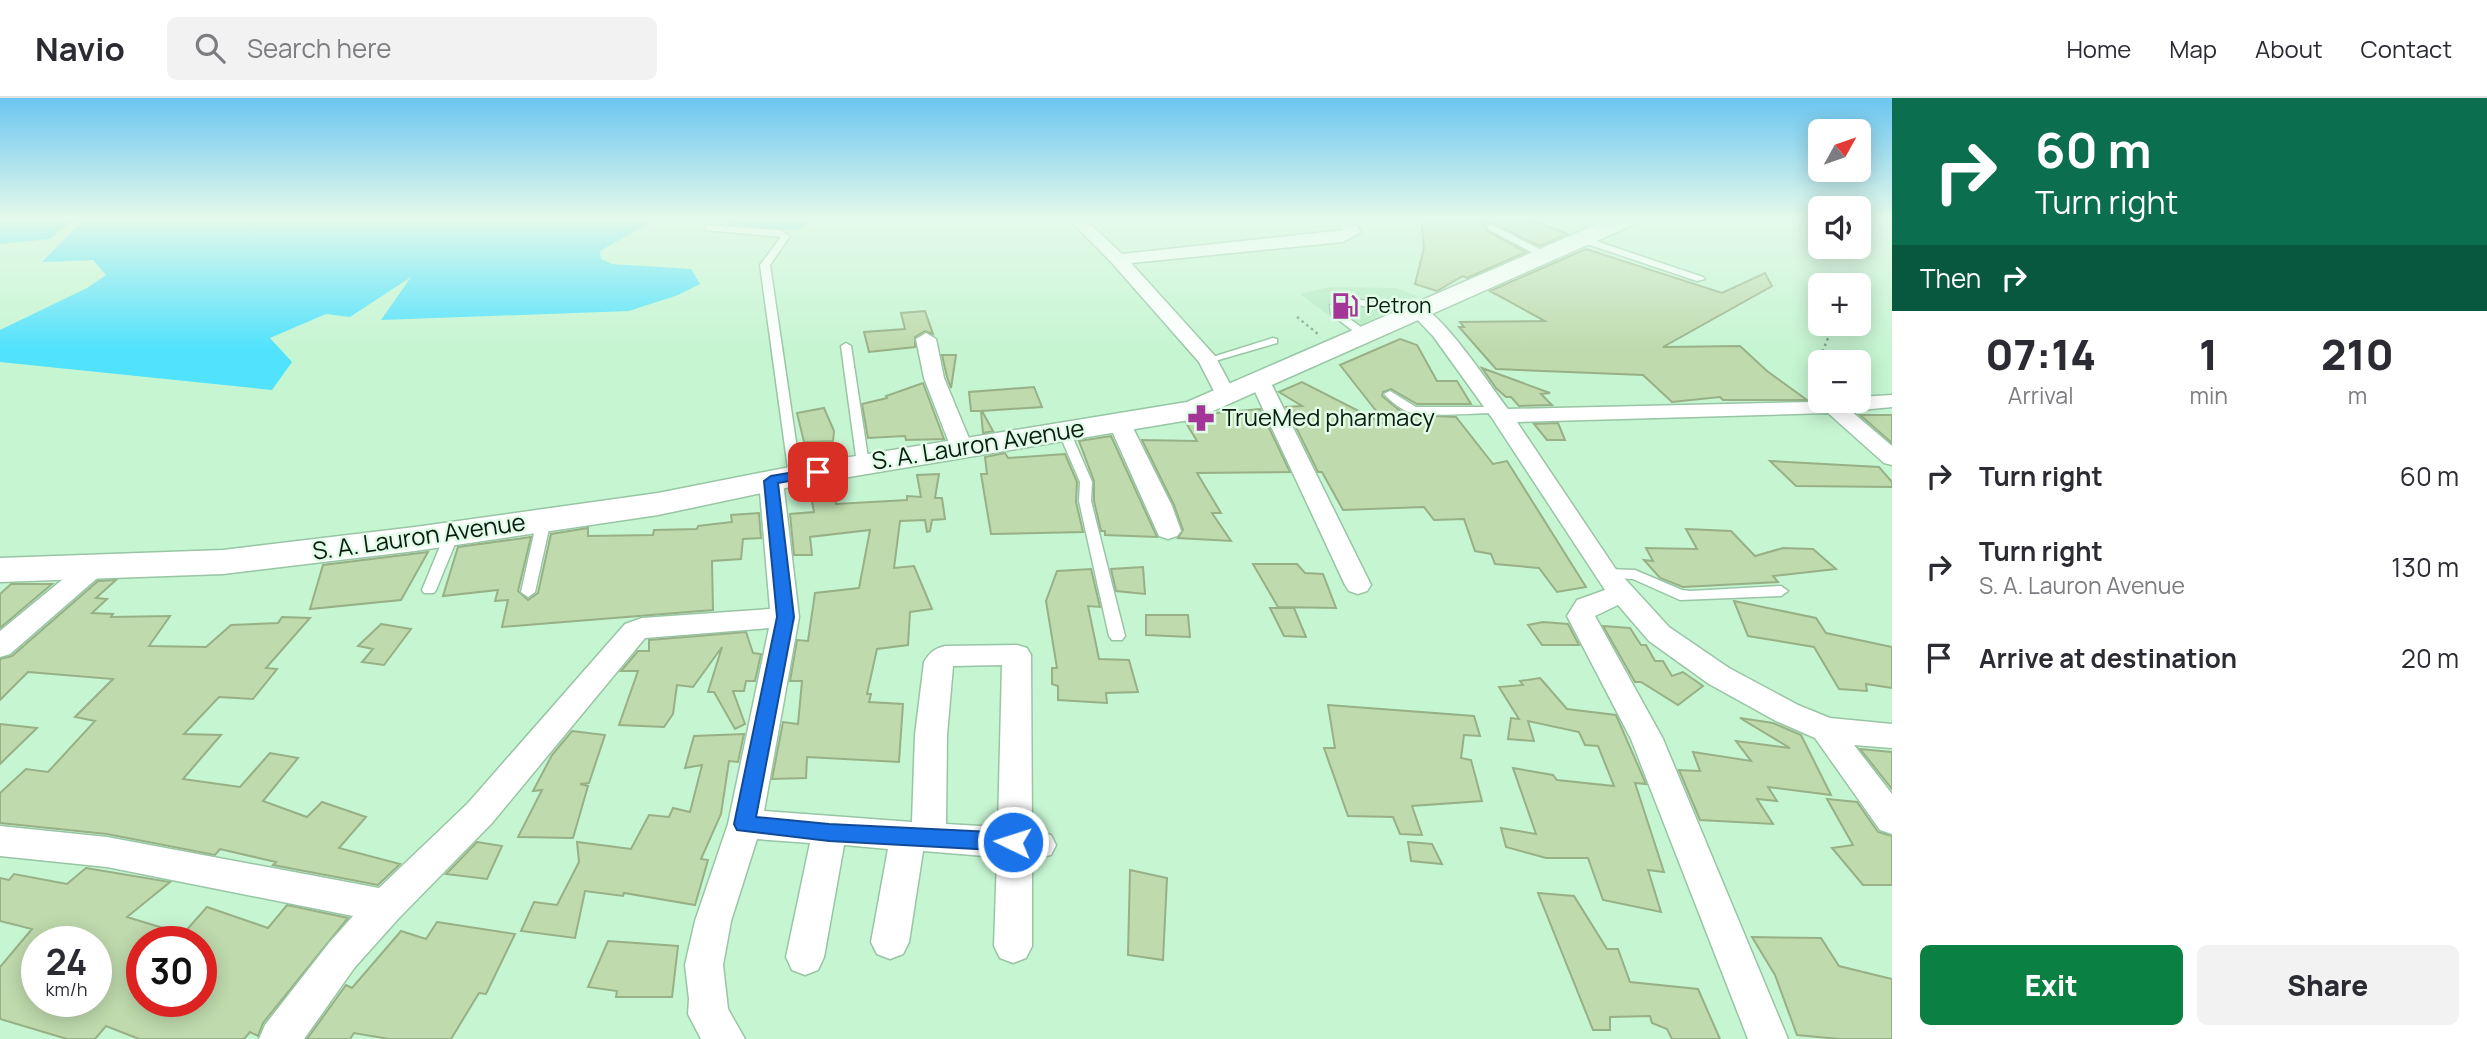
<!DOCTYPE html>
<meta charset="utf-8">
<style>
body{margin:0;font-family:Manrope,sans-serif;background:#f2f2f3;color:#2b2b33;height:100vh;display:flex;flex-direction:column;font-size:26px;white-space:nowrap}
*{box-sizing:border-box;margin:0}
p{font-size:23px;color:#7c7c81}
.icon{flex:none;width:38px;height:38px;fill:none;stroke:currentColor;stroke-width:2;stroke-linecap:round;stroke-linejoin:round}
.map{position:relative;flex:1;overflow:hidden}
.side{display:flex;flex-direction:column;background:#fff;width:595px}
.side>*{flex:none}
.guide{background:#0b6e4f;color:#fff;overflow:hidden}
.needle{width:46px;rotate:50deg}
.fabs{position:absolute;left:1808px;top:21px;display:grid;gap:14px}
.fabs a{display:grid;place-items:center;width:63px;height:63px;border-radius:10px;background:#fff;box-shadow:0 4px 18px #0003;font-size:35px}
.speed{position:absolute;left:21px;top:828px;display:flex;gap:14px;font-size:35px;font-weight:700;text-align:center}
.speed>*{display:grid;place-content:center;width:91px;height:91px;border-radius:50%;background:#fff;box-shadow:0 4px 18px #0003;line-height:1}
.speed small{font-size:18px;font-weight:400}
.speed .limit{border:10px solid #d22;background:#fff;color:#111}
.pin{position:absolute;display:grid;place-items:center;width:60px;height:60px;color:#fff;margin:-30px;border-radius:14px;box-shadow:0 4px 10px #0006}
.me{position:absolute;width:77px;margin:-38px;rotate:274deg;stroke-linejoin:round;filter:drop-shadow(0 0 5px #0008)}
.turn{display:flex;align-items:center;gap:24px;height:147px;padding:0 28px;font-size:32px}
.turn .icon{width:91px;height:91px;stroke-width:2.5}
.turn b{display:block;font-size:49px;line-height:60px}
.then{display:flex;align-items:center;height:66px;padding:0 28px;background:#0003;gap:14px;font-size:26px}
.eta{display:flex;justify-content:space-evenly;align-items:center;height:119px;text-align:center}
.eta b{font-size:42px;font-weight:800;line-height:49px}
.primary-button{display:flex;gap:14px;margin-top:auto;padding:14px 28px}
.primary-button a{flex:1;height:80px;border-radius:10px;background:#0b8043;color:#fff;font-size:28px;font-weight:800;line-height:80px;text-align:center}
.primary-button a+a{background:#f2f2f3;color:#2b2b33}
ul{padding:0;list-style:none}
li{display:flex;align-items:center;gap:21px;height:91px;padding:0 28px}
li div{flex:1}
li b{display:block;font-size:26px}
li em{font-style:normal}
header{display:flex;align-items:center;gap:42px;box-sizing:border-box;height:98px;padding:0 35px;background:#fff;border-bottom:2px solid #e1e1e2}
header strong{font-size:33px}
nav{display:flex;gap:38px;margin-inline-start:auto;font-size:24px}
.search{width:490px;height:63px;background:#f2f2f3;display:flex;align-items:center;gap:18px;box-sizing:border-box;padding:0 24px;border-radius:10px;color:#7c7c81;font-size:26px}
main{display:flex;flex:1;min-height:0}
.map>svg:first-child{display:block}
.built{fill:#b5eac3}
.water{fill:#51e2fd}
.building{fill:#bfdaad;stroke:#97b085;stroke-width:2;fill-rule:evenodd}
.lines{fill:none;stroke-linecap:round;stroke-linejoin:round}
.service-casing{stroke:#98c5a4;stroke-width:3}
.minor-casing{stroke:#98c5a4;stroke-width:3}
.trunk-casing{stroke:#98c5a4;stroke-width:3}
.path-far1{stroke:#84a88d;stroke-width:2.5;stroke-dasharray:2.5 3.5;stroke-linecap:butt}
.path{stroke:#84a88d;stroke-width:3.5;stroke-dasharray:2.5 4.5;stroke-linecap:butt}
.service{fill:#fff;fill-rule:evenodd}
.minor{fill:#fff;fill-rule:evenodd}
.trunk{fill:#fff;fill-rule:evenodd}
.route{fill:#1a73e8;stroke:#114b97;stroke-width:2}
.labels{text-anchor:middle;stroke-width:5;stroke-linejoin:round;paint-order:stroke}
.far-poi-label{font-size:21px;fill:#0b1c10;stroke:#e1fde7;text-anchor:start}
.poi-label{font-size:24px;fill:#0b1c10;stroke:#e1fde7;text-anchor:start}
.street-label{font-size:24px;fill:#0b1c10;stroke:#e1fde7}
</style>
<header>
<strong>Navio</strong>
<div class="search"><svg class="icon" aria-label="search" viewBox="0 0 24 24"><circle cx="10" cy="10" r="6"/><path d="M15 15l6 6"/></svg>Search here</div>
<nav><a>Home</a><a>Map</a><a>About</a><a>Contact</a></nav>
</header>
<main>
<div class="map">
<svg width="1892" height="941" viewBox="0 0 1892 941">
<rect width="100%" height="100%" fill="#c6f5d2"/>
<path class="built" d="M 1330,189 L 1396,190 L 1419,199 L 1349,232 L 1300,196 Z"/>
<path class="water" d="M 0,120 L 75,120 L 50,141 L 0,146 Z
M 85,120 L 659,120 L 600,153 L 601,161 L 612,166 L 691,171 L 700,186 L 678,197 L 629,213 L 381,222 L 411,179 L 350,219 L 326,216 L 270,240 L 292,264 L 272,292 L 0,264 L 0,232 L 87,190 L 106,177 L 93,162 L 42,164 Z
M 727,120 L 814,120 L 801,131 L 758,132 L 730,128 Z"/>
<path class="building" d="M 1421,120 L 1527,120 L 1567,136 L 1540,148 L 1489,124 L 1484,128 L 1487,133 L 1526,154 L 1467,180 L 1463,178 L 1437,193 L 1415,186 L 1424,150 Z
M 1586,151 L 1722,195 L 1765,175 L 1772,188 L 1663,249 L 1740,248 L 1767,273 L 1807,302 L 1723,302 L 1720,299 L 1672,304 L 1643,277 L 1496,271 L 1459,229 L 1464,229 L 1460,224 L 1545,223 L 1490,193 Z
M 925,213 L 933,236 L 925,233 L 915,239 L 915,249 L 869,254 L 864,234 L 905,231 L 901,215 Z
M 1400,241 L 1417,247 L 1437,283 L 1457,283 L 1471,306 L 1417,306 L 1391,291 L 1383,294 L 1382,298 L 1399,312 L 1411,317 L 1456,319 L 1493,366 L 1507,363 L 1586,489 L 1557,494 L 1539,470 L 1495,466 L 1491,456 L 1475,453 L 1464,421 L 1434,422 L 1424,409 L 1343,412 L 1322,374 L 1318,374 L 1286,309 L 1302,308 L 1279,294 L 1302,284 L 1388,328 L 1340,267 Z
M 942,257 L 956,257 L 951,290 L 947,279 Z
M 1482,270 L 1550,295 L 1541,296 L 1552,307 L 1519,308 L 1511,299 L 1506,299 L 1496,290 Z
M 923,285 L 944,341 L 906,342 L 905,338 L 868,340 L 862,306 L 887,300 L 886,298 Z
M 1034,289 L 1042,309 L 982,313 L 993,333 L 983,335 L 981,313 L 971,313 L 969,294 Z
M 824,310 L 834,333 L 833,343 L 804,344 L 797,315 Z
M 1260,311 L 1290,374 L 1197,375 L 1221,415 L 1212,415 L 1231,443 L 1178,440 L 1183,432 L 1174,407 L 1142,342 L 1197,343 L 1186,325 L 1213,319 L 1212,317 L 1216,315 Z
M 1860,317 L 1892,317 L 1892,345 Z
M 1558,325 L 1565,342 L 1547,342 L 1534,326 Z
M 1111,338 L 1157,439 L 1105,437 L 1105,433 L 1101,433 L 1094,403 L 1094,383 L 1079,343 Z
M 1005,355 L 1008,360 L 1065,356 L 1077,384 L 1076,404 L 1083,434 L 991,436 L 981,376 L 987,376 L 985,359 Z
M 1770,363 L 1879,369 L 1892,384 L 1892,389 L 1796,388 Z
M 939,376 L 935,400 L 942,400 L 945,421 L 932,422 L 930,433 L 927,434 L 925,422 L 900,423 L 894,470 L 914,468 L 932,511 L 910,514 L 908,547 L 877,551 L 867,596 L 871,596 L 869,604 L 903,606 L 899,664 L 807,659 L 806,680 L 772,681 L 783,624 L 798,626 L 802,583 L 790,583 L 797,542 L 808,543 L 815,495 L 859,490 L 870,432 L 810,439 L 812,457 L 794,457 L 790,416 L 814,414 L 809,388 L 834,384 L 836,406 L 907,402 L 907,398 L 921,399 L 917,377 Z
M 759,415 L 761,440 L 743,441 L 741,461 L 712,463 L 713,512 L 502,529 L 508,502 L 495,503 L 498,492 L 443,498 L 458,449 L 531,439 L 518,493 L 528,502 L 538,495 L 551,436 L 588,430 L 588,438 L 653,437 L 654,432 L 697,431 L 698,428 L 732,424 L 731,417 Z
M 1686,431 L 1731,433 L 1755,458 L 1783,450 L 1813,451 L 1836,471 L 1773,478 L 1778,484 L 1683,489 L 1660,480 L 1644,462 L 1653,463 L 1646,450 L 1697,451 Z
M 428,454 L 401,502 L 310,511 L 323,467 Z
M 1253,466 L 1297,466 L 1305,475 L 1323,476 L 1336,510 L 1278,509 Z
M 1143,469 L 1145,496 L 1116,493 L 1111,471 Z
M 1091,471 L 1100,509 L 1088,508 L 1099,561 L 1129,562 L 1138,594 L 1106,595 L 1107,605 L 1058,602 L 1058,588 L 1052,586 L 1052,570 L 1057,570 L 1046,503 L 1057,473 Z
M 116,482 L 96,500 L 107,501 L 92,515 L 113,516 L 111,519 L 170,518 L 149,548 L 206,549 L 231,527 L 278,525 L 282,519 L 310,520 L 266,570 L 277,571 L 253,601 L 219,599 L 184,636 L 221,637 L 183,681 L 240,689 L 270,655 L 298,660 L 263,703 L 307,719 L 322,704 L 366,719 L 339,750 L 400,766 L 378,787 L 273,767 L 276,764 L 220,751 L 215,757 L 107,736 L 0,725 L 0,695 L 26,671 L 48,674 L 95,623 L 75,619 L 113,581 L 28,574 L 0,602 L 0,561 L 12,558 L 98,483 Z
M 11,486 L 52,486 L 0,530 L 0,496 Z
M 1734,503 L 1816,520 L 1826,535 L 1892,549 L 1892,590 L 1866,586 L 1867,593 L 1839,591 L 1814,549 L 1748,538 Z
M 1270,510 L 1294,510 L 1306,539 L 1284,538 Z
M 1146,517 L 1188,517 L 1190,539 L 1146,537 Z
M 1543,524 L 1568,526 L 1579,547 L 1542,547 L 1528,527 Z
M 381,526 L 411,531 L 384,567 L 362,564 L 373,551 L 358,548 Z
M 1603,528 L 1630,530 L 1641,547 L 1646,547 L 1655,563 L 1663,563 L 1672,578 L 1683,574 L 1703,588 L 1678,607 L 1641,584 L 1635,584 Z
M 746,534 L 753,555 L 761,556 L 755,583 L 746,583 L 744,593 L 733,593 L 745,626 L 735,631 L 714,594 L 708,594 L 722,549 L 693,589 L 677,587 L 673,616 L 664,629 L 619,627 L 638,573 L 621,573 L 638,553 L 649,553 L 649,542 Z
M 1540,580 L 1567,611 L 1616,617 L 1646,686 L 1635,685 L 1664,774 L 1648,772 L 1661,814 L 1603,802 L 1588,760 L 1546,760 L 1506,749 L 1501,730 L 1536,736 L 1513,670 L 1553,677 L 1557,682 L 1614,688 L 1598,648 L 1585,647 L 1579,634 L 1528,623 L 1534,643 L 1508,641 L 1511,620 L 1519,621 L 1499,589 L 1523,587 L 1520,583 Z
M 1328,607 L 1474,618 L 1480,638 L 1464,637 L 1461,660 L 1471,662 L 1482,703 L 1412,708 L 1422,737 L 1400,736 L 1393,719 L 1348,718 L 1324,650 L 1335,650 Z
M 1740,620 L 1773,625 L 1801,637 L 1831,697 L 1768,689 L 1777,703 L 1757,701 L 1773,726 L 1700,722 L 1679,672 L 1700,673 L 1693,654 L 1751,663 L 1736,643 L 1790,650 Z
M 0,626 L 37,630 L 0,666 Z
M 572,633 L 605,637 L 589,685 L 580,686 L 588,688 L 573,740 L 518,739 L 542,692 L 533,693 L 552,657 Z
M 744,636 L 738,664 L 729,663 L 721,716 L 701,761 L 708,762 L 695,807 L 624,795 L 623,798 L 585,793 L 575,840 L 521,833 L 534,804 L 557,807 L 579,764 L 577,744 L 631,751 L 649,717 L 669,719 L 673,710 L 690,714 L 702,667 L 685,670 L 694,638 Z
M 1860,651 L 1892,654 L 1892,691 Z
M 1827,701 L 1857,704 L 1878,734 L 1892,738 L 1892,787 L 1863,787 L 1832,750 L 1853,747 Z
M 477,744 L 502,748 L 487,781 L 446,776 Z
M 1408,744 L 1432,746 L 1442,766 L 1411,763 Z
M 86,770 L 170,784 L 127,819 L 183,836 L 207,809 L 268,830 L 287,807 L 348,820 L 263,925 L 258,938 L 250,934 L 244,941 L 139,941 L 106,928 L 95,941 L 67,941 L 0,921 L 0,869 L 32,831 L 0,823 L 0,780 L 9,782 L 14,776 L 67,786 ZM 37,844 L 96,844 L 96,903 L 37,903 ZM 142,844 L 201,844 L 201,903 L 142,903 Z
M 1130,772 L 1167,780 L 1163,862 L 1128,857 Z
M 1538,795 L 1574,798 L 1607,851 L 1618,851 L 1630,884 L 1698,891 L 1720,941 L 1672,941 L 1667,931 L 1652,925 L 1650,918 L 1610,919 L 1610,932 L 1593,932 Z
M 437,824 L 515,836 L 486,896 L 479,895 L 451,941 L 389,941 L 354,935 L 350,941 L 307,941 L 346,887 L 352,890 L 401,833 L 426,841 Z
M 1752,839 L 1821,840 L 1839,868 L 1892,881 L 1892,941 L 1839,941 L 1797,937 L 1775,877 Z
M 608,843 L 678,848 L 672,899 L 616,899 L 617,893 L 588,889 Z"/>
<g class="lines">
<defs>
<path id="service" d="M 1491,126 L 1547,155 L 1548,157 L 1541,159 L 1488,131 L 1487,129 Z
M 708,127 L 780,132 L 790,138 L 770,167 L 801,378 L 799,381 L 791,381 L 789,378 L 760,167 L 781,139 L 705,132 L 705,128 Z
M 1581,138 L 1703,179 L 1705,181 L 1697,183 L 1578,143 L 1578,139 Z
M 1349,200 L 1415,211 L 1420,214 L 1415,217 L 1346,205 L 1344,203 Z
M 1330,207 L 1336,207 L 1339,213 L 1369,235 L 1369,239 L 1361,239 L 1331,216 Z
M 1273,240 L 1277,241 L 1277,245 L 1208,265 L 1203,262 Z
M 846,245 L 851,248 L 869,366 L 863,370 L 857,366 L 841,248 Z
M 1390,293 L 1416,309 L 1497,309 L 1503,312 L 1497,315 C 1475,315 1432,319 1412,315 C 1401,312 1392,304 1384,296 Z
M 1064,329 L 1070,333 L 1092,384 L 1091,403 L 1125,538 L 1122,542 L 1112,542 L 1109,538 L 1079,403 L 1080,384 L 1058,333 Z
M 544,418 L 551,422 L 535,494 L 528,499 L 521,494 L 537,422 Z
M 452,432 L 459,436 L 436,492 L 434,495 L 424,495 L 422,492 L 445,436 Z
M 1606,471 L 1635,472 L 1682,492 L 1690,493 L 1781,488 L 1788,493 L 1781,498 L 1680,502 L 1633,481 L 1601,479 L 1599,476 Z"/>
<path id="minor" d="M 1068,120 L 1084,120 L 1122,156 L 1344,132 L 1334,120 L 1351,120 L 1361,134 L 1343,144 L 1131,165 L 1215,258 L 1236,297 L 1233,301 L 1219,301 L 1216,297 L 1199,264 L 1112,165 Z
M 1584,120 L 1604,120 L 1619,128 L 1611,133 Z
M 1418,207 C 1442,214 1491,289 1508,311 L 1858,303 L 1858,299 L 1892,297 L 1892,309 L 1851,313 L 1892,348 L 1892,367 L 1884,365 L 1828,315 L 1517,324 L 1615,470 L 1669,529 L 1729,570 L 1798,607 L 1830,620 L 1892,626 L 1892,650 L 1854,647 L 1892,696 L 1892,736 L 1880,732 L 1815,640 L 1776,623 L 1709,586 L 1649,543 L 1618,507 L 1595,518 L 1663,641 L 1788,941 L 1748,941 L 1631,641 L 1567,518 L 1577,502 L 1605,492 L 1492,320 L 1433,238 L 1409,213 Z
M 926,235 L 936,241 L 944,280 L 973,350 L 970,355 L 954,355 L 951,350 L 924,280 L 916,241 Z
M 1260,277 L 1267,279 L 1270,283 L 1371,487 L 1367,493 L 1358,496 L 1349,493 L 1345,487 L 1250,283 L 1253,279 Z
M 1119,317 L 1127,319 L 1130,324 L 1172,408 L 1181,433 L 1177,438 L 1168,441 L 1159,438 L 1108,324 L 1111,319 Z
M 771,376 L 779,378 L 783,383 L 799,519 L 764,713 L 912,724 L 915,637 L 924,564 C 930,554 934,551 945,548 L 1017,547 L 1027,550 L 1031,557 L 1032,732 L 1051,737 L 1056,747 L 1051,757 L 1032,761 L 1032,848 L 1026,860 L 1013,865 L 1000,860 L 994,848 L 997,759 L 923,753 L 909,844 L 903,856 L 890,861 L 877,856 L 871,844 L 888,751 L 844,747 L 824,859 L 818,872 L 805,877 L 792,872 L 786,859 L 810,745 L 757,741 L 731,823 L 723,867 L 728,911 L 745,941 L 701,941 L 688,916 L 689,901 L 685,867 L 695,823 L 728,726 L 769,530 L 645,540 L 492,725 L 399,820 L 355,869 L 304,941 L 259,941 L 265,927 L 329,845 L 353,818 L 107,769 L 0,758 L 0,728 L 107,739 L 379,790 L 468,705 L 625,526 L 642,520 L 770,511 L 759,383 L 763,378 ZM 1002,567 L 998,729 L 946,726 L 947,637 L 953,568 Z
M 94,461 L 103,463 L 107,469 L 103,475 L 10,556 L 0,559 L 0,533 L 85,463 Z"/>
<path id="trunk" d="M 1611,120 L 1640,120 L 1637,125 L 1195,321 L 795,388 L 658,417 L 415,453 L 223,476 L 0,484 L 0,460 L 223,452 L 415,429 L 658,395 L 795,368 L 1187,304 Z"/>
</defs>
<use href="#service" class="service-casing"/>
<use href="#minor" class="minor-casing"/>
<use href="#trunk" class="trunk-casing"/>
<path class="path-far1" d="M 1297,219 L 1318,236
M 1820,259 L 1834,226"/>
<path class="path" d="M 1820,291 L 1811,272 L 1821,257"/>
<use href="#service" class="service"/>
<use href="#minor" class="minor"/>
<use href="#trunk" class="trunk"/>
</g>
<linearGradient id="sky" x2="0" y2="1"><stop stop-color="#6bc6f0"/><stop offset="0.48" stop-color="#e5faeb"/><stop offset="1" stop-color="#e5faeb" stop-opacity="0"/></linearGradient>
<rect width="1892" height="251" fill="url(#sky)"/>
<path class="route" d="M 818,370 L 823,371 L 823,377 L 778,385 L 794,519 L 756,719 L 829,726 L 1013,735 L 1021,738 L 1024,744 L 1021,750 L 1013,753 L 829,743 L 737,732 L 734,726 L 777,519 L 764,383 L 771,378 Z"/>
<defs>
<symbol id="fuel-bare" viewBox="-9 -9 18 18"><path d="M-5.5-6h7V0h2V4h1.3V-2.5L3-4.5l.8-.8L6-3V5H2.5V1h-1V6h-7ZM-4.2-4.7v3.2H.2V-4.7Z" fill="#a33696" stroke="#e1fde7" stroke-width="2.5" paint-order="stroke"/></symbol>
<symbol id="pharmacy-bare" viewBox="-9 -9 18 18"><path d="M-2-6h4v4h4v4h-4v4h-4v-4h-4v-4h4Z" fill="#a33696" stroke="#e1fde7" stroke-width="2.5" paint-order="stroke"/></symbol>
</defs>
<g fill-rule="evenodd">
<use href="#fuel-bare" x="1326" y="189" width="38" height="38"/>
<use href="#pharmacy-bare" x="1182" y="301" width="38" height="38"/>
</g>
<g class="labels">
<g class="far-poi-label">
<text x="1366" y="215">Petron</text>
</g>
<g class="poi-label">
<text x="1222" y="328">TrueMed pharmacy</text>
</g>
<g class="street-label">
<text transform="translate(978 347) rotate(-9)" y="8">S. A. Lauron Avenue</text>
<text transform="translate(419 439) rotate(-8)" y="8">S. A. Lauron Avenue</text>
</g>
</g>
</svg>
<div class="fabs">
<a><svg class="needle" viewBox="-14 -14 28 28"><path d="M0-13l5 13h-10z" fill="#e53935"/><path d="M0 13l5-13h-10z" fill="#7c7c81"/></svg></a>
<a><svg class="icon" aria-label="sound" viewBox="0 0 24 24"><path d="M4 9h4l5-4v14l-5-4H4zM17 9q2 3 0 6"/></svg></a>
<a>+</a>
<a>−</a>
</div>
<div class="speed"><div>24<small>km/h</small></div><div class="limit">30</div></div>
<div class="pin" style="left:818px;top:374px;background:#d93025"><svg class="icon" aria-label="arrive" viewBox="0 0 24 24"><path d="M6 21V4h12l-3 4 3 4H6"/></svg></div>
<svg class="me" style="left:1013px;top:744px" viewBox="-20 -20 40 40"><circle r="17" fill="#1a73e8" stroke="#fff" stroke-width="3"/><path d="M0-11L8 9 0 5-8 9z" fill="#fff"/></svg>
</div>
<section class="side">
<div class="guide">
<div class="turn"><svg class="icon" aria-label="right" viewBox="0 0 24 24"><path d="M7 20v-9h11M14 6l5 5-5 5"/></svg><div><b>60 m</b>Turn right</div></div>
<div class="then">Then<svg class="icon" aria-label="right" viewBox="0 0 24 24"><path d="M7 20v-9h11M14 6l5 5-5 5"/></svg></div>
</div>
<div class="eta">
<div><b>07:14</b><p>Arrival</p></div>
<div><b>1</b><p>min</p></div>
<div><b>210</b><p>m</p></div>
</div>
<ul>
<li><svg class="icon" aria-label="right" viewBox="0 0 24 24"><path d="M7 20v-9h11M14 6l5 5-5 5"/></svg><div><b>Turn right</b></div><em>60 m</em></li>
<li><svg class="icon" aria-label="right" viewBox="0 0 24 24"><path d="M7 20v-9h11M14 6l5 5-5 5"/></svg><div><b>Turn right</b><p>S. A. Lauron Avenue</p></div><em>130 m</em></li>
<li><svg class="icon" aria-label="arrive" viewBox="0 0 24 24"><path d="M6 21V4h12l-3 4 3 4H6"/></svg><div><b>Arrive at destination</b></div><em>20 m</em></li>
</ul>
<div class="primary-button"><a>Exit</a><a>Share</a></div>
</section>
</main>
